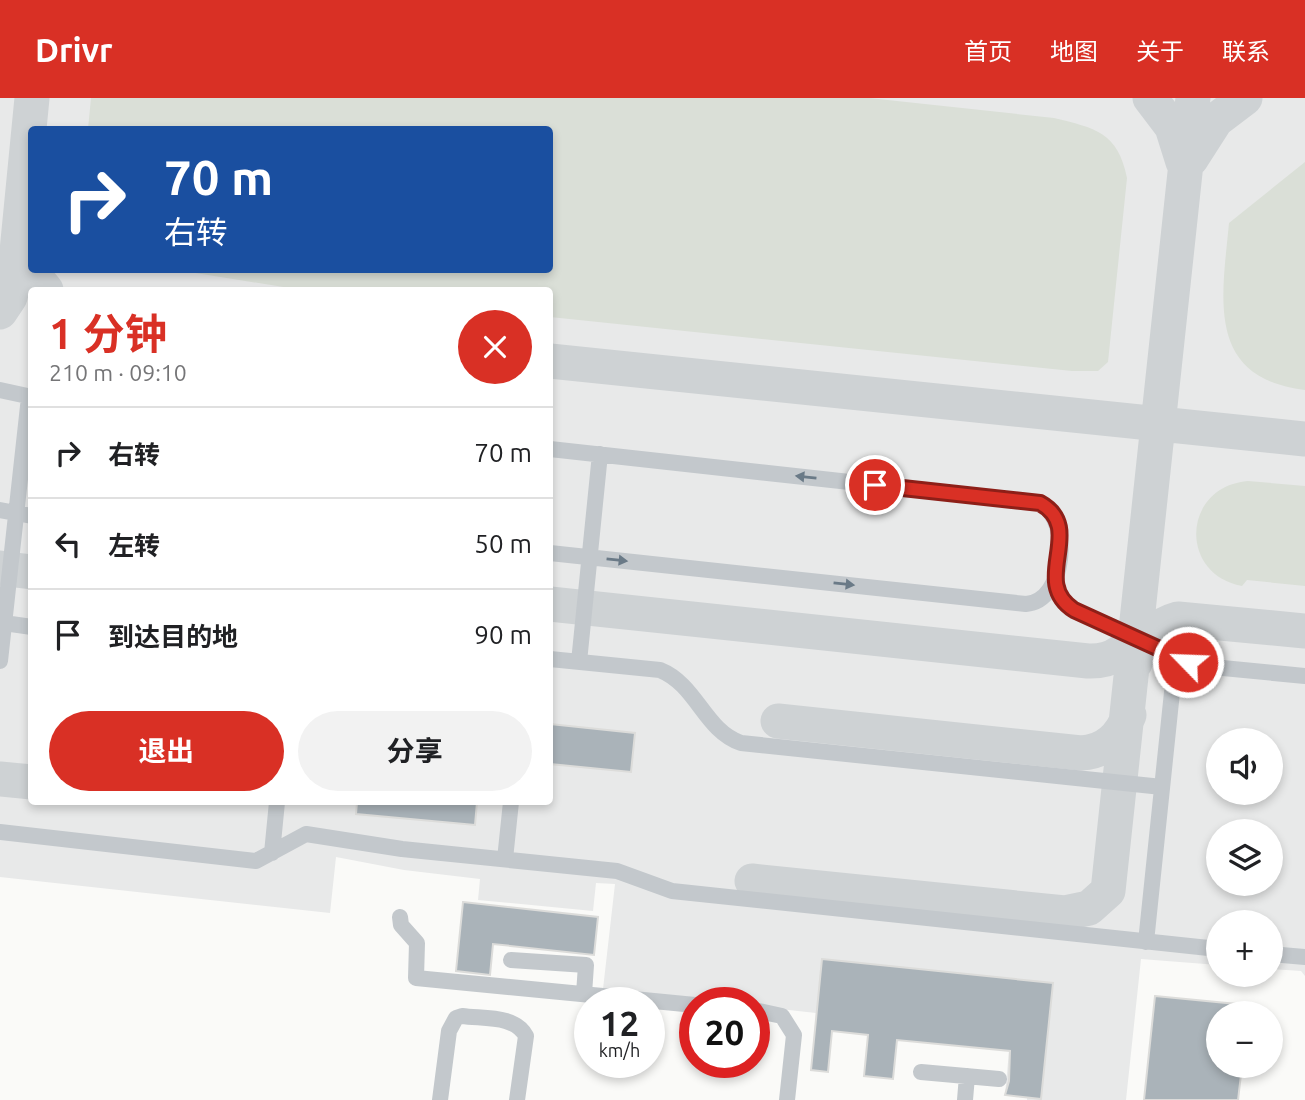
<!DOCTYPE html>
<html lang="zh">
<meta charset="utf-8">
<style>
body{margin:0;font-family:Ubuntu,"Noto Sans SC",sans-serif;background:#f2f2f2;color:#202124;height:100vh;display:flex;flex-direction:column;font-size:26px;white-space:nowrap}
*{box-sizing:border-box;margin:0}
p{font-size:23px;color:#757577}
.icon{flex:none;width:38px;height:38px;fill:none;stroke:currentColor;stroke-width:2;stroke-linecap:round;stroke-linejoin:round}
.map{position:relative;flex:1;overflow:hidden}
.details{position:absolute;left:28px;top:189px;width:525px;height:518px;display:flex;flex-direction:column;background:#fff;border-radius:7px;box-shadow:0 4px 10px #0003}
.details>*{flex:none}
.hud{position:absolute;left:28px;top:28px;width:525px;height:147px;border-radius:7px;box-shadow:0 4px 10px #0003;background:#1a4fa0;color:#fff;overflow:hidden}
.controls{position:absolute;left:1206px;top:630px;display:grid;gap:14px}
.controls a{display:grid;place-items:center;width:77px;height:77px;border-radius:50%;background:#fff;box-shadow:0 4px 10px #0003;font-size:35px}
.speed{position:absolute;left:574px;top:889px;display:flex;gap:14px;font-size:35px;font-weight:700;text-align:center}
.speed>*{display:grid;place-content:center;width:91px;height:91px;border-radius:50%;background:#fff;box-shadow:0 4px 10px #0003;line-height:1}
.speed small{font-size:18px;font-weight:400}
.speed .limit{border:10px solid #d22;background:#fff;color:#111}
.pin{position:absolute;display:grid;place-items:center;width:60px;height:60px;color:#fff;margin:-30px;border:4px solid #fff;border-radius:50%;box-shadow:0 2px 7px #0007}
.me{position:absolute;width:77px;margin:-38px;rotate:294deg;stroke-linejoin:round;filter:drop-shadow(0 0 5px #0008)}
.turn{display:flex;align-items:center;gap:24px;height:147px;padding:0 21px;font-size:32px}
.turn .icon{width:91px;height:91px;stroke-width:2.5}
.turn b{display:block;font-size:49px;line-height:60px}
.round{display:grid;place-items:center;flex:none;width:74px;height:74px;border-radius:37px;background:#f2f2f2}
.summary{display:flex;align-items:center;justify-content:space-between;height:119px;padding:0 21px}
h1{font-size:42px;font-weight:700;line-height:52px;color:#d93025}
.action{display:flex;gap:14px;margin-top:auto;padding:14px 21px}
.action a{flex:1;height:80px;border-radius:42px;background:#d93025;color:#fff;font-size:28px;font-weight:700;line-height:80px;text-align:center}
.action a+a{background:#f2f2f2;color:#202124}
ul{padding:0;list-style:none}
li{display:flex;align-items:center;gap:21px;height:91px;padding:0 21px;border-top:2px solid #e0e0e0}
li div{flex:1}
li b{display:block;font-size:26px}
li em{font-style:normal}
header{display:flex;align-items:center;gap:42px;box-sizing:border-box;height:98px;padding:0 35px;background:#d93025;color:#fff}
header strong{font-size:33px}
nav{display:flex;gap:38px;margin-inline-start:auto;font-size:24px}
.map>svg:first-child{display:block}
.built{fill:#e8e9e9;fill-rule:evenodd}
.green{fill:#dadfd7}
.lines{fill:none;stroke-linecap:round;stroke-linejoin:round}
.taxiway{stroke:#ced2d4;stroke-width:35}
.building{fill:#aab3b9;stroke:#dcdcda;stroke-width:2}
.minor{stroke:#c3c8cc;stroke-width:16}
.oneway{fill:#6a7a87}
.route-casing{stroke:#8d1f18;stroke-width:18}
.route{stroke:#d93025;stroke-width:12}
</style>
<header>
<strong>Drivr</strong>
<nav><a>首页</a><a>地图</a><a>关于</a><a>联系</a></nav>
</header>
<div class="map">
<svg width="1305" height="1002" viewBox="0 0 1305 1002">
<rect width="100%" height="100%" fill="#fafaf8"/>
<path class="built" d="M 0,0 L 1305,0 L 1305,878 L 1301,873 L 1271,871 L 1270,824 L 1218,824 L 1218,867 L 1141,861 L 1126,1002 L 1027,1002 L 1027,999 L 1005,997 L 1009,953 L 897,942 L 893,981 L 864,978 L 868,937 L 832,933 L 828,974 L 811,972 L 816,915 L 754,908 L 754,905 L 603,891 L 615,786 L 596,785 L 593,813 L 478,802 L 480,781 L 404,772 L 336,759 L 330,815 L 0,779 ZM 32,32 L 550,32 L 550,172 L 32,172 ZM 32,192 L 550,192 L 550,704 L 32,704 ZM 1218,642 L 1270,642 L 1270,695 L 1218,695 ZM 1218,733 L 1270,733 L 1270,786 L 1218,786 Z"/>
<path class="green" d="M 91,0 L 869,0 L 1054,20 C 1095,30 1118,34 1127,80 L 1108,264 L 1098,273 L 1072,273 L 550,219 L 550,192 L 302,192 L 177,172 L 550,172 L 550,32 L 88,31 Z
M 1305,64 L 1305,292 C 1205,280 1222,200 1229,125 Z
M 1248,383 L 1305,388 L 1305,488 L 1247,482 L 1242,488 C 1179,477 1181,389 1248,383 Z"/>
<g class="lines">
<path class="taxiway" d="M 1150,0 L 1172,29 L 1183,64
M 1191,61 L 1216,22 L 1245,0
M 20,141 L 29,171 L 46,192
M 0,214 L 10,199 L 14,184 L 32,0
M 550,263 L 1305,341
M 0,470 L 32,474
M 550,506 L 1088,563 C 1112,564 1130,552 1138,530
M 1135,565 C 1141,542 1156,527 1178,521 L 1305,533
M 778,623 L 1081,655 C 1105,654 1121,639 1129,617
M 0,681 L 32,684
M 752,783 L 1065,815 L 1089,810 L 1108,793 L 1193,0"/>
</g>
<path class="building" d="M 550,626 L 635,635 L 631,674 L 550,666 Z
M 357,704 L 477,704 L 475,727 L 356,716 Z
M 463,804 L 598,819 L 594,857 L 493,846 L 490,877 L 456,873 Z
M 822,861 L 1053,885 L 1041,1001 L 1005,997 L 1009,983 L 1010,953 L 897,942 L 893,981 L 864,978 L 868,937 L 832,933 L 828,974 L 811,972 Z
M 1155,898 L 1257,908 L 1257,915 L 1218,915 L 1218,968 L 1242,968 L 1238,1002 L 1144,1002 Z"/>
<g class="lines">
<path class="minor" d="M 0,292 L 32,299
M 550,351 L 1040,405 C 1072,423 1066,503 1026,506 L 550,455
M 0,412 L 32,418
M 1055,486 L 1062,502 L 1074,512 L 1202,568 L 1305,578
M 4,525 L 32,529
M 550,561 L 660,572 C 697,587 704,632 741,645 L 1162,689
M 0,563 L 29,299
M 579,564 L 600,356
M 0,734 L 256,763 L 306,736 L 402,751 L 617,773 L 672,793 L 1218,851
M 272,755 L 277,704
M 505,761 L 511,704
M 400,819 L 401,827 L 417,845 L 416,880 L 695,907
M 1146,844 L 1174,575 L 1182,561
M 1270,856 L 1305,859
M 511,862 L 586,867 L 584,896
M 754,912 L 782,918 L 794,937 L 787,1002
M 921,974 L 999,981
M 440,1002 L 449,933 L 456,920 L 462,918 C 484,921 515,917 526,938 L 517,1002
M 965,1002 L 967,978"/>
</g>
<defs><path id="oneway-solid" d="M-6-.8H1V-3.2L6.5 0L1 3.2V.8H-6Z" transform="scale(1.75)"/></defs>
<g class="oneway">
<use href="#oneway-solid" transform="translate(806 379) rotate(-174)"/>
<use href="#oneway-solid" transform="translate(617 462) rotate(6)"/>
<use href="#oneway-solid" transform="translate(844 486) rotate(6)"/>
</g>
<g class="lines">
<defs>
<path id="route" d="M 875,387 L 1040,405 C 1087,431 1029,483 1074,512 L 1188,564"/>
</defs>
<use href="#route" class="route-casing"/>
<use href="#route" class="route"/>
</g>
</svg>
<div class="controls">
<a><svg class="icon" aria-label="sound" viewBox="0 0 24 24"><path d="M4 9h4l5-4v14l-5-4H4zM17 9q2 3 0 6"/></svg></a>
<a><svg class="icon" aria-label="layers" viewBox="0 0 24 24"><path d="M12 4l9 5-9 5-9-5zM3 14l9 5 9-5"/></svg></a>
<a>+</a>
<a>−</a>
</div>
<div class="speed"><div>12<small>km/h</small></div><div class="limit">20</div></div>
<div class="pin" style="left:875px;top:387px;background:#d93025"><svg class="icon" aria-label="arrive" viewBox="0 0 24 24"><path d="M6 21V4h12l-3 4 3 4H6"/></svg></div>
<svg class="me" style="left:1188px;top:564px" viewBox="-20 -20 40 40"><circle r="17" fill="#d93025" stroke="#fff" stroke-width="3"/><path d="M0-11L8 9 0 5-8 9z" fill="#fff"/></svg>
<div class="hud">
<div class="turn"><svg class="icon" aria-label="right" viewBox="0 0 24 24"><path d="M7 20v-9h11M14 6l5 5-5 5"/></svg><div><b>70 m</b>右转</div></div>
</div>
<section class="details">
<div class="summary"><div><h1>1 分钟</h1><p>210 m · 09:10</p></div><a class="round" style="background:#d93025;color:#fff"><svg class="icon" aria-label="close" viewBox="0 0 24 24"><path d="M6 6l12 12M18 6L6 18"/></svg></a></div>
<ul>
<li><svg class="icon" aria-label="right" viewBox="0 0 24 24"><path d="M7 20v-9h11M14 6l5 5-5 5"/></svg><div><b>右转</b></div><em>70 m</em></li>
<li><svg class="icon" aria-label="left" viewBox="0 0 24 24"><path d="M17 20v-9H6M10 6l-5 5 5 5"/></svg><div><b>左转</b></div><em>50 m</em></li>
<li><svg class="icon" aria-label="arrive" viewBox="0 0 24 24"><path d="M6 21V4h12l-3 4 3 4H6"/></svg><div><b>到达目的地</b></div><em>90 m</em></li>
</ul>
<div class="action"><a>退出</a><a>分享</a></div>
</section>
</div>
